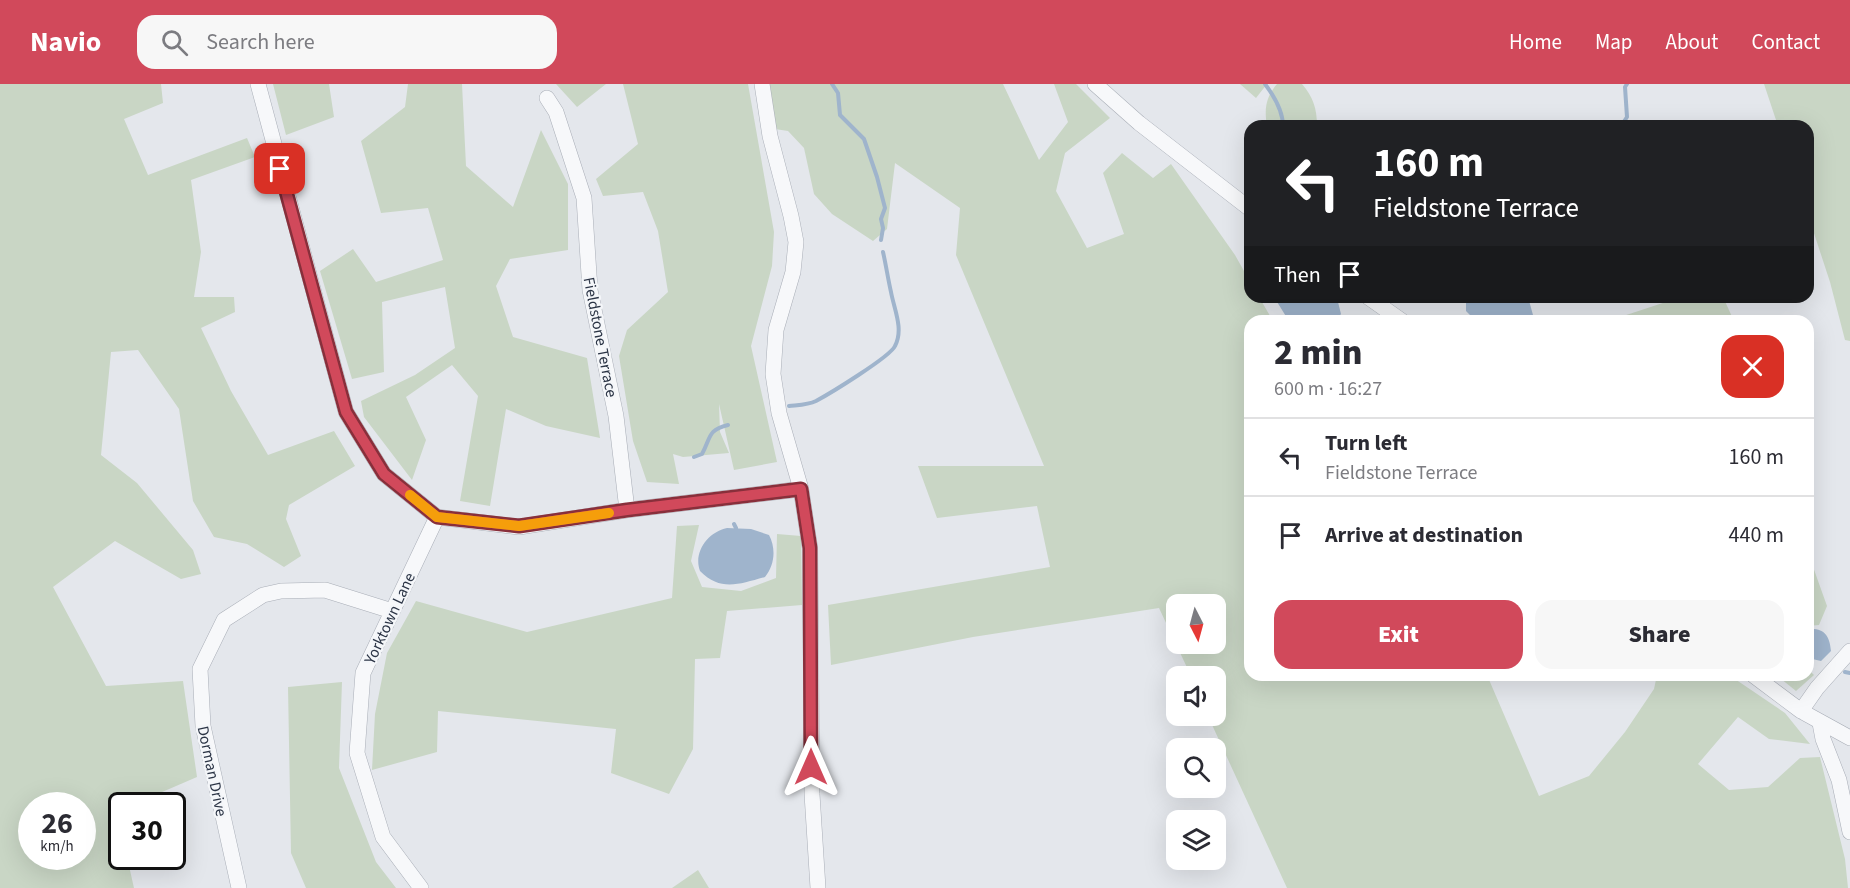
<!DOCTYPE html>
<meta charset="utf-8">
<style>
body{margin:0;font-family:"Source Sans 3",sans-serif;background:#f7f7f7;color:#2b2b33;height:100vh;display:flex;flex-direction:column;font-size:22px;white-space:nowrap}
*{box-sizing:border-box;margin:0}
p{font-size:20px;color:#7c7c81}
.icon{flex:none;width:33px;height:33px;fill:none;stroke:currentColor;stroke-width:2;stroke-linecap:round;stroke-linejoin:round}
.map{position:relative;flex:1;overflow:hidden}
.details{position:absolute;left:1244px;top:231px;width:570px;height:366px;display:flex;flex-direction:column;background:#fff;border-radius:18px;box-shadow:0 6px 24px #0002}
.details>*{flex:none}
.hud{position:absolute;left:1244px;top:36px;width:570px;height:183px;border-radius:18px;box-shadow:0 6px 24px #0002;background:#202124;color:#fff;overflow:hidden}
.needle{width:39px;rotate:174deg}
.controls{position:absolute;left:1166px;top:510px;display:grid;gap:12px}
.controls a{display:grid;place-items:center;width:60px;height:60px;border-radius:12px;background:#fff;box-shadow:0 6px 24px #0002;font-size:30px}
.speed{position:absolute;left:18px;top:708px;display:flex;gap:12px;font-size:30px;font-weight:700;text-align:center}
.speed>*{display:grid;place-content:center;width:78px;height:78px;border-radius:50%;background:#fff;box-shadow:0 6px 24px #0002;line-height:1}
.speed small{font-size:15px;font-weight:400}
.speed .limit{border:3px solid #111;border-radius:9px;background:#fff;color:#111}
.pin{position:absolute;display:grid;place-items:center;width:51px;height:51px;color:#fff;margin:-26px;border-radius:12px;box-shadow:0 3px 9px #0006}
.me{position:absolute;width:66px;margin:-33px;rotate:0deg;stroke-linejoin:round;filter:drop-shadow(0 0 4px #0008)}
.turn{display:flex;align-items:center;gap:21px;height:126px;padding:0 30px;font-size:27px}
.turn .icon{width:78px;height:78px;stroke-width:2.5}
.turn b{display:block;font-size:42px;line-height:51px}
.then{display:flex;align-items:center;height:57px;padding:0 30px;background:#0003;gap:12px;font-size:22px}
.round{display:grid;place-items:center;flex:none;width:63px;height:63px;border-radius:18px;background:#f7f7f7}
.headline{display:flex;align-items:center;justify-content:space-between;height:102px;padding:0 30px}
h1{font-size:36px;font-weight:800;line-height:45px}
.primary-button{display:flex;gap:12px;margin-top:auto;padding:12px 30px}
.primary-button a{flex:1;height:69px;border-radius:18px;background:#d1495b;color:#fff;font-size:24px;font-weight:800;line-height:69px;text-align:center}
.primary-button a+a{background:#f7f7f7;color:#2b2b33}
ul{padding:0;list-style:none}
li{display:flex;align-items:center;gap:18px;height:78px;padding:0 30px;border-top:2px solid #e1e1e2}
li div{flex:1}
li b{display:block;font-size:22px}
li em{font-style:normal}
header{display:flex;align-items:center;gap:36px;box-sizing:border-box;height:84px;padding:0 30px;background:#d1495b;color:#fff}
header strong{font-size:28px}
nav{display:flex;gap:33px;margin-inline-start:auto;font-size:21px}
.search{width:420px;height:54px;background:#f7f7f7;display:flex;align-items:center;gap:15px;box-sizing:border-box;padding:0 21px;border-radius:18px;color:#7c7c81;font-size:22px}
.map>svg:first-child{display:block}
.green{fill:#c9d6c5;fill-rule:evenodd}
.water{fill:#9fb4cc}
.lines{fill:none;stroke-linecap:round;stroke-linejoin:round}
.stream{stroke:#9fb4cc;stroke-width:4}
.minor-casing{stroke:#a9aeb7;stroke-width:16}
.minor{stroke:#f7f8fa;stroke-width:15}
.route-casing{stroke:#882f3b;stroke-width:15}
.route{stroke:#d1495b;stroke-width:10}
.slow{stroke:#f59e0b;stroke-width:10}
.labels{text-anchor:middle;stroke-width:4.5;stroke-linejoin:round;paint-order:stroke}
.street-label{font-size:16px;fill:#2b3445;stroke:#f4f6f9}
</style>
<header>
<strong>Navio</strong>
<div class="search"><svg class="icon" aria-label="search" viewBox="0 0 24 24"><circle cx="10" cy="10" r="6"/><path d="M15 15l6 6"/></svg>Search here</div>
<nav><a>Home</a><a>Map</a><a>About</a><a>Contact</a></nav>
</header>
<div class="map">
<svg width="1850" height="804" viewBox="0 0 1850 804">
<rect width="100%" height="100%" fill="#e4e7ec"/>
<path class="green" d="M 0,0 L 161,0 L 163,19 L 124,35 L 148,91 L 247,54 L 255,73 L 191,96 L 201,168 L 194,213 L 234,213 L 235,228 L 201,244 L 231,307 L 268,371 L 334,347 L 355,382 L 289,421 L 286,435 L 301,472 L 284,483 L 247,460 L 214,453 L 193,417 L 179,325 L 138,266 L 111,268 L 101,371 L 137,399 L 193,466 L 201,490 L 181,495 L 115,457 L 53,503 L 106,602 L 183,597 L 197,693 L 132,721 L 122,722 L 122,772 L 127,773 L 134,804 L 0,804 ZM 32,722 L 82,722 L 82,772 L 32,772 Z
M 273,0 L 329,0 L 334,33 L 286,51 Z
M 408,0 L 462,0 L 466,82 L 513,123 L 541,46 L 568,100 L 568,166 L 510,175 L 496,202 L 513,253 L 587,274 L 600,354 L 546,342 L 506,325 L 490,422 L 460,417 L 478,312 L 452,281 L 406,313 L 426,356 L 412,396 L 364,333 L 361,317 L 415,291 L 455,264 L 445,203 L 382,218 L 384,288 L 352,295 L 320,187 L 353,165 L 376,198 L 443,176 L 428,124 L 381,129 L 361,57 L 405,23 Z
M 556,0 L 606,0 L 577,23 Z
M 623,0 L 748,0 L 774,148 L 772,182 L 751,262 L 777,378 L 734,386 L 719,320 L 720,348 L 729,369 L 683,373 L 673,370 L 679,400 L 647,398 L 633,357 L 619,272 L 627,246 L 668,208 L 658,147 L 643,108 L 603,112 L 596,95 L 638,60 Z
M 768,0 L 1003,0 L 1039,76 L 1068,38 L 1054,0 L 1076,0 L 1110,34 L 1065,69 L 1056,107 L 1087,164 L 1124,150 L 1103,89 L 1122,69 L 1153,94 L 1171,80 L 1235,171 L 1249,196 L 1250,213 L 1259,213 L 1273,237 L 1250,237 L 1250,591 L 1487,591 L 1539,712 L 1589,692 L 1625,648 L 1654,605 L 1657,591 L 1729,591 L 1785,629 L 1810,660 L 1769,655 L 1738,633 L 1698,680 L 1729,706 L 1768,703 L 1800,674 L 1820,673 L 1845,775 L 1848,804 L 1287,804 L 1208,632 L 1215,632 L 1215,592 L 1191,592 L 1159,524 L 973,553 L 831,581 L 828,521 L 1050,483 L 1037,422 L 937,434 L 918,382 L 1044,382 L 956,171 L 960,124 L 895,79 L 887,145 L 873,157 L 832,130 L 814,110 L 804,64 L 788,47 L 775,45 ZM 1176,520 L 1215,520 L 1215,560 L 1176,560 Z
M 1240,0 L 1267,0 L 1256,14 Z
M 1277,0 L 1302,0 C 1313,13 1317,24 1317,42 L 1267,42 C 1264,25 1266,13 1277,0 Z
M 1764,0 L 1850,0 L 1850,257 L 1845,256 L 1830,198 L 1808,131 L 1808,42 L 1778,42 Z
M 1681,213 L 1723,213 L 1734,237 L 1608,237 Z
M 699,441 L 691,477 L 702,503 L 741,507 L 776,494 L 777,450 L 801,452 L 802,521 L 727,527 L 720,574 L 695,575 L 693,665 L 669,710 L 611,689 L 616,645 L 438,627 L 437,668 L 372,686 L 375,630 L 387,569 L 416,517 L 527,548 L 672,514 L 677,442 Z
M 1808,476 L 1812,480 L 1827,522 L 1819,541 L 1808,542 Z
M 1808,585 L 1814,591 L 1796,607 L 1776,591 L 1808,591 Z
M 342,598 L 339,684 L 376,778 L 396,804 L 306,804 L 291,769 L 288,603 Z
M 698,786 L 709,804 L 672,804 Z"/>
<path class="water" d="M 1274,213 L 1329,213 L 1338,218 L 1341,230 L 1336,237 L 1287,237 L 1287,234 Z
M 1466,213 L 1528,213 L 1533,231 L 1530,237 L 1476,237 L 1466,227 Z
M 727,444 L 751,445 L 769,451 C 776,464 775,481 765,493 C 739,500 721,508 700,487 C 693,468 708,448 727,444 Z
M 1814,545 C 1827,546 1830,556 1831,567 L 1821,577 L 1808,574 L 1808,546 Z"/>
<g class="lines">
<path class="stream" d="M 832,0 L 838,9 L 840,31 L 864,55 L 877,93 L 885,124 L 881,135 L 883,144 L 881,156
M 1265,0 C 1274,12 1283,27 1283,42
M 1621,42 L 1627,33 L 1625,3 L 1627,0
M 789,322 C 798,321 808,321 816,317 C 829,310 890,273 895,262 C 904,245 894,225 891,208 C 888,195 886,181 883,168
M 694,373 L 702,370 C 711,354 707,346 728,341
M 734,440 L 736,444
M 1845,588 L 1850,589"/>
<defs>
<path id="minor" d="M 258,0 L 346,328 L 384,390 L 437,433 L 519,443 L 627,426 L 801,405
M 762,0 L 770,52 L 791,132 L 796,158 L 793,188 L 776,246 L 773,290 L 779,329 L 801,405 L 810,464 L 812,710 L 818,804
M 1095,0 L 1139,39 L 1250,125
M 547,14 L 556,28 L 584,114 L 590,206 L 616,332 L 627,426
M 1368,213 L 1402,237
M 1753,591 L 1801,627 L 1850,654
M 1801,627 L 1817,604 L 1850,567
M 1820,639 L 1823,655 L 1839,696 L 1850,748
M 239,804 L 203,642 L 200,585 L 224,536 L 263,511 L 281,507 L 325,506 L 392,527
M 421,804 L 383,753 L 357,669 L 363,589 L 437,433"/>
</defs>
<use href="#minor" class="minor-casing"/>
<use href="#minor" class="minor"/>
</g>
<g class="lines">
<defs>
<path id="route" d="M 280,85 L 346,328 L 384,390 L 437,433 L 519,442 L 627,426 L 801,405 L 810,464 L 811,683"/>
</defs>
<use href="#route" class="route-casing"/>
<use href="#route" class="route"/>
<path class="slow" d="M 410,411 L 437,433 L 519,442 L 609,429"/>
</g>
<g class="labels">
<g class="street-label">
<text transform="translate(601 253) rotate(79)" y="6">Fieldstone Terrace</text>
<text transform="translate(389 534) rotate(-65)" y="6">Yorktown Lane</text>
<text transform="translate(213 687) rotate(78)" y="6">Dorman Drive</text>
</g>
</g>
</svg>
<div class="controls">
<a><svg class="needle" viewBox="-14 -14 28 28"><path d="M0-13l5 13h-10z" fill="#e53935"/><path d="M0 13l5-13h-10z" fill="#7c7c81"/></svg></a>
<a><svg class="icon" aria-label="sound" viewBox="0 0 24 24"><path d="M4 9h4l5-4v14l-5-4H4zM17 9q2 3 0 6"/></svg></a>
<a><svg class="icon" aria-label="search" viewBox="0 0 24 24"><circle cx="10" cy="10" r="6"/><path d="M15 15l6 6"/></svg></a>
<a><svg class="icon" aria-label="layers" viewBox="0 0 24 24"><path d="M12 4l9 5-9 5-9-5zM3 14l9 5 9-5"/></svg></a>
</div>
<div class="speed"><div>26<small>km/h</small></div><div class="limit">30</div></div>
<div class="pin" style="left:280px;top:85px;background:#d93025"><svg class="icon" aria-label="arrive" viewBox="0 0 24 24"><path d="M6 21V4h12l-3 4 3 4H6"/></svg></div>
<svg class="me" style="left:811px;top:683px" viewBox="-20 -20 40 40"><path d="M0-17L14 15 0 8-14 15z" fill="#d1495b" stroke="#fff" stroke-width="4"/></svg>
<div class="hud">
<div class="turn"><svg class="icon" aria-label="left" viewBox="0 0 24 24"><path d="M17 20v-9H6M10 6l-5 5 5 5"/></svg><div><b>160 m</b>Fieldstone Terrace</div></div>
<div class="then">Then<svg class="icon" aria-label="arrive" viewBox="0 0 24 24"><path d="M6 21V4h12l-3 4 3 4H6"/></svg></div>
</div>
<section class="details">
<div class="headline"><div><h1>2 min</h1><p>600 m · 16:27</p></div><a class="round" style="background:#d93025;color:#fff"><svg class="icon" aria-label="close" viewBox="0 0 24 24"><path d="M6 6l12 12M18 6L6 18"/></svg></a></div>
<ul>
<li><svg class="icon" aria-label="left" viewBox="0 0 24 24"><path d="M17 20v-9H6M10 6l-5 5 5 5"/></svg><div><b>Turn left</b><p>Fieldstone Terrace</p></div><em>160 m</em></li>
<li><svg class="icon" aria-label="arrive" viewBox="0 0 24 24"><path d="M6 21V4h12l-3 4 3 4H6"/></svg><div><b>Arrive at destination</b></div><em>440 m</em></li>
</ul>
<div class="primary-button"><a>Exit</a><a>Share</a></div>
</section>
</div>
